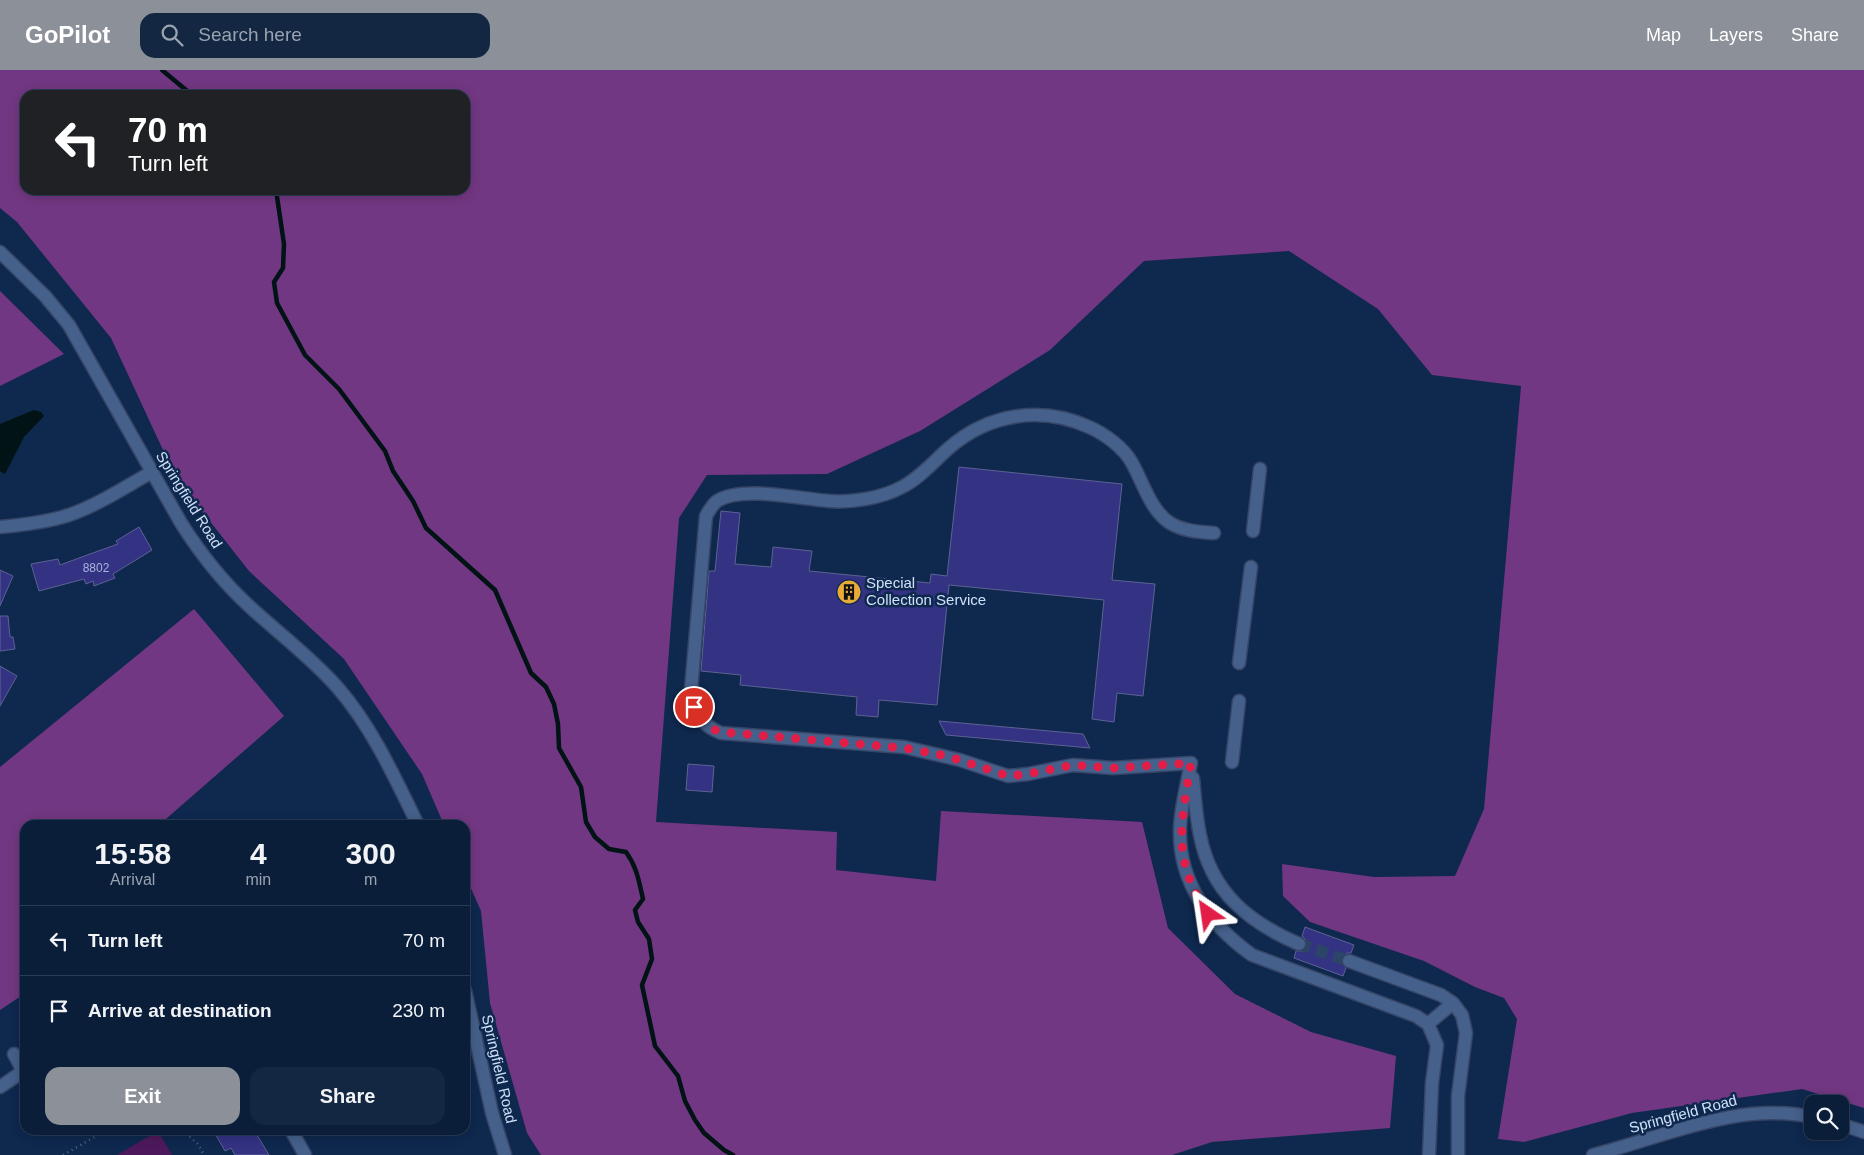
<!DOCTYPE html>
<style>
body{margin:0;font-family:Arial,sans-serif;background:#132742;color:#f1f3f6;height:100vh;display:flex;flex-direction:column;font-size:19px;white-space:nowrap}
*{box-sizing:border-box;margin:0}
p{font-size:16px;color:#99a2af}
.icon{flex:none;width:28px;height:28px;fill:none;stroke:currentColor;stroke-width:2;stroke-linecap:round;stroke-linejoin:round}
.map{position:relative;flex:1;overflow:hidden}
.drawer{position:absolute;left:20px;top:750px;width:450px;height:315px;display:flex;flex-direction:column;background:#0a1e3a;border-radius:15px;box-shadow:0 2px 12px #0003,0 0 0 1px #2a3c54}
.drawer>*{flex:none}
.banner{position:absolute;left:20px;top:20px;width:450px;height:105px;border-radius:15px;box-shadow:0 2px 12px #0003,0 0 0 1px #2a3c54;background:#202124;color:#fff;overflow:hidden}
.controls{position:absolute;left:1804px;top:1025px;display:grid;gap:10px}
.controls a{display:grid;place-items:center;width:45px;height:45px;border-radius:10px;background:#0a1e3a;box-shadow:0 2px 12px #0003,0 0 0 1px #2a3c54;font-size:25px}
.pin{position:absolute;display:grid;place-items:center;width:42px;height:42px;color:#fff;margin:-21px;border:2px solid #fff;border-radius:50%;box-shadow:0 1px 5px #0007}
.me{position:absolute;width:55px;margin:-28px;rotate:328deg;stroke-linejoin:round;filter:drop-shadow(0 0 4px #0008)}
.turn{display:flex;align-items:center;gap:18px;height:105px;padding:0 25px;font-size:22px}
.turn .icon{width:65px;height:65px;stroke-width:2.5}
.turn b{display:block;font-size:35px;line-height:42px}
.eta{display:flex;justify-content:space-evenly;align-items:center;height:85px;text-align:center}
.eta b{font-size:30px;font-weight:700;line-height:35px}
.cta{display:flex;gap:10px;margin-top:auto;padding:10px 25px}
.cta a{flex:1;height:58px;border-radius:15px;background:#8c9099;color:#fff;font-size:20px;font-weight:700;line-height:58px;text-align:center}
.cta a+a{background:#132742;color:#f1f3f6}
ul{padding:0;list-style:none}
li{display:flex;align-items:center;gap:15px;height:70px;padding:0 25px;border-top:1px solid #2a3c54}
li div{flex:1}
li b{display:block;font-size:19px}
li em{font-style:normal}
header{display:flex;align-items:center;gap:30px;box-sizing:border-box;height:70px;padding:0 25px;background:#8c9099;color:#fff}
header strong{font-size:24px}
nav{display:flex;gap:28px;margin-inline-start:auto;font-size:18px}
.search{width:350px;height:45px;background:#132742;display:flex;align-items:center;gap:12px;box-sizing:border-box;padding:0 18px;border-radius:15px;color:#99a2af;font-size:19px}
.map>svg:first-child{display:block}
.green{fill:#4e195c}
.forest{fill:#723782;fill-rule:evenodd}
.water{fill:#011314}
.lines{fill:none;stroke-linecap:round;stroke-linejoin:round}
.stream{stroke:#011314;stroke-width:4.5}
.building{fill:#343283;stroke:#5d6293}
.minor-tunnel{stroke:#2b4468;stroke-width:12;stroke-dasharray:12 6;stroke-linecap:butt}
.minor-casing{stroke:#364566;stroke-width:15}
.path{stroke:#516889;stroke-width:2.5;stroke-dasharray:1 4;stroke-linecap:butt}
.minor{stroke:#44608b;stroke-width:12}
.route{stroke:#e11d48;stroke-width:9;stroke-dasharray:0 16.2}
.labels{text-anchor:middle;stroke-width:5;stroke-linejoin:round;paint-order:stroke}
.number-label{font-size:12px;fill:#a8b4dc}
.street-label{font-size:15px;fill:#cfe0f9;stroke:#0e284e}
.poi-label{font-size:15px;fill:#cfe0f9;stroke:#0e284e;text-anchor:start}
</style>
<header>
<strong>GoPilot</strong>
<div class="search"><svg class="icon" aria-label="search" viewBox="0 0 24 24"><circle cx="10" cy="10" r="6"/><path d="M15 15l6 6"/></svg>Search here</div>
<nav><a>Map</a><a>Layers</a><a>Share</a></nav>
</header>
<div class="map">
<svg width="1864" height="1085" viewBox="0 0 1864 1085">
<rect width="100%" height="100%" fill="#0e284e"/>
<path class="green" d="M 158,1061 L 172,1085 L 117,1085 Z"/>
<path class="forest" d="M 0,0 L 1864,0 L 1864,1038 L 1802,1019 L 1632,1043 L 1524,1072 L 1498,1069 L 1517,949 L 1504,928 L 1475,917 L 1424,891 L 1310,852 L 1283,826 L 1282,794 L 1374,807 L 1455,806 L 1484,739 L 1521,316 L 1432,305 L 1378,239 L 1289,181 L 1144,191 L 1050,280 L 920,361 L 827,404 L 707,405 L 679,448 L 656,752 L 837,762 L 836,800 L 936,811 L 941,741 L 1142,752 L 1168,858 L 1235,924 L 1311,962 L 1396,986 L 1390,1058 L 1212,1072 L 1172,1085 L 541,1085 L 527,1063 L 490,933 L 481,841 L 465,805 L 465,755 L 444,755 L 422,704 L 344,589 L 249,501 L 176,408 L 111,268 L 17,152 L 0,138 ZM 25,25 L 465,25 L 465,120 L 25,120 Z
M 0,221 L 64,284 L 0,316 Z
M 194,539 L 284,646 L 159,755 L 25,755 L 25,930 L 21,926 L 0,940 L 0,697 Z"/>
<path class="water" d="M 34,340 L 41,342 L 44,346 L 24,367 L 5,404 L 0,401 L 0,354 Z"/>
<g class="lines">
<path class="stream" d="M 162,0 L 192,25
M 276,120 L 284,174 L 283,198 L 274,212 L 277,233 L 305,285 L 339,319 L 385,381 L 393,401 L 413,431 L 426,458 L 495,520 L 531,603 L 546,617 L 554,634 L 558,654 L 559,678 L 581,717 L 586,752 L 595,767 L 609,779 L 626,782 C 637,797 639,812 643,829 L 635,840 L 638,852 L 649,869 L 652,889 L 642,915 L 655,976 L 678,1006 L 685,1031 L 695,1050 L 704,1063 L 724,1080 L 733,1085"/>
</g>
<path class="building" d="M 959,397 L 1122,414 L 1112,510 L 1155,514 L 1143,626 L 1117,623 L 1114,652 L 1092,649 L 1104,530 L 949,515 L 937,635 L 879,630 L 878,647 L 856,645 L 857,627 L 740,615 L 741,605 L 701,601 L 709,501 L 715,501 L 721,441 L 740,443 L 735,494 L 771,497 L 773,477 L 812,481 L 809,501 L 930,513 L 931,504 L 947,506 Z
M 139,457 L 152,480 L 113,504 L 115,508 L 94,516 L 93,511 L 86,514 L 84,509 L 39,521 L 31,494 L 58,489 L 60,495 L 90,484 L 118,474 L 116,471 Z
M 0,500 L 13,506 L 0,536 Z
M 0,546 L 8,546 L 10,567 L 13,567 L 15,579 L 0,581 Z
M 0,596 L 17,606 L 0,636 Z
M 939,651 L 1083,664 L 1090,678 L 946,665 Z
M 688,694 L 714,696 L 712,722 L 686,720 Z
M 1305,857 L 1354,875 L 1351,883 L 1347,883 L 1342,888 L 1341,893 L 1346,898 L 1343,906 L 1294,888 L 1296,881 L 1303,881 L 1306,877 L 1306,870 L 1302,866 Z
M 213,1060 L 254,1060 L 269,1085 L 235,1085 L 231,1078 L 225,1081 Z"/>
<g class="lines">
<path class="minor-tunnel" d="M 1299,874 L 1349,891"/>
<defs>
<path id="minor" d="M 0,182 L 45,226 L 69,255 L 181,453 C 200,483 222,511 248,535 C 278,563 311,587 338,618 C 372,657 395,708 418,755
M 0,457 C 23,455 47,452 69,445 C 98,435 125,417 152,402
M 1253,461 L 1260,399
M 1239,593 L 1251,497
M 1232,692 L 1239,631
M 1191,693 L 1113,698 L 1073,695 L 1028,704 L 1008,706 L 960,690 L 904,677 L 721,663 C 700,655 694,641 691,620 L 706,446 C 709,441 712,435 717,431 C 742,415 800,429 829,431 C 851,433 882,428 902,417 C 920,408 934,391 949,378 C 988,344 1041,335 1089,357 C 1105,364 1124,378 1132,393 C 1143,412 1150,440 1170,453 C 1183,461 1200,462 1214,463
M 1191,693 C 1187,714 1181,736 1180,758 C 1178,812 1210,855 1252,885 L 1416,946 L 1428,954 L 1437,975 L 1432,1013 L 1429,1085
M 1193,708 C 1195,727 1196,747 1200,765 C 1211,822 1248,852 1299,874
M 1349,891 L 1441,925 L 1453,933 L 1462,945 L 1466,963 L 1458,1026 L 1458,1085
M 465,920 L 492,1043 L 505,1085
M 1428,954 L 1453,933
M 14,984 L 23,1001
M 0,1017 L 25,1000
M 1840,1054 L 1864,1062
M 291,1060 L 305,1085
M 1593,1085 C 1664,1067 1738,1031 1812,1047"/>
</defs>
<use href="#minor" class="minor-casing"/>
<path class="path" d="M 182,1060 L 198,1074 L 204,1085
M 63,1085 L 107,1060"/>
<use href="#minor" class="minor"/>
</g>
<g class="lines">
<path class="route" d="M 694,637 L 709,658 L 721,662 L 904,678 L 947,686 L 1008,706 L 1028,704 L 1073,695 L 1113,698 L 1191,693 C 1181,754 1171,789 1208,844"/>
</g>
<defs>
<symbol id="building-disc" viewBox="-11 -11 22 22"><circle r="9.5" fill="#e9ab38" stroke="#0e284e"/><path d="M-4-6H4V6H1V3H-1V6H-4ZM-2.5-4.3h1.7v1.8h-1.7ZM.8-4.3h1.7v1.8H.8ZM-2.5-1h1.7V.8h-1.7ZM.8-1h1.7V.8H.8Z" fill="#111"/></symbol>
</defs>
<g fill-rule="evenodd">
<use href="#building-disc" x="835" y="508" width="28" height="28"/>
</g>
<g class="labels">
<g class="number-label">
<text x="96" y="502">8802</text>
</g>
<g class="street-label">
<text transform="translate(189 430) rotate(58)" y="5">Springfield Road</text>
<text transform="translate(499 999) rotate(77)" y="5">Springfield Road</text>
<text transform="translate(1683 1044) rotate(-15)" y="5">Springfield Road</text>
</g>
<g class="poi-label">
<text x="866" y="518">Special<tspan x="866" dy="17">Collection Service</tspan></text>
</g>
</g>
</svg>
<div class="controls">
<a><svg class="icon" aria-label="search" viewBox="0 0 24 24"><circle cx="10" cy="10" r="6"/><path d="M15 15l6 6"/></svg></a>
</div>
<div class="pin" style="left:694px;top:637px;background:#d93025"><svg class="icon" aria-label="arrive" viewBox="0 0 24 24"><path d="M6 21V4h12l-3 4 3 4H6"/></svg></div>
<svg class="me" style="left:1208px;top:844px" viewBox="-20 -20 40 40"><path d="M0-17L14 15 0 8-14 15z" fill="#e11d48" stroke="#fff" stroke-width="4"/></svg>
<div class="banner">
<div class="turn"><svg class="icon" aria-label="left" viewBox="0 0 24 24"><path d="M17 20v-9H6M10 6l-5 5 5 5"/></svg><div><b>70 m</b>Turn left</div></div>
</div>
<section class="drawer">
<div class="eta">
<div><b>15:58</b><p>Arrival</p></div>
<div><b>4</b><p>min</p></div>
<div><b>300</b><p>m</p></div>
</div>
<ul>
<li><svg class="icon" aria-label="left" viewBox="0 0 24 24"><path d="M17 20v-9H6M10 6l-5 5 5 5"/></svg><div><b>Turn left</b></div><em>70 m</em></li>
<li><svg class="icon" aria-label="arrive" viewBox="0 0 24 24"><path d="M6 21V4h12l-3 4 3 4H6"/></svg><div><b>Arrive at destination</b></div><em>230 m</em></li>
</ul>
<div class="cta"><a>Exit</a><a>Share</a></div>
</section>
</div>
